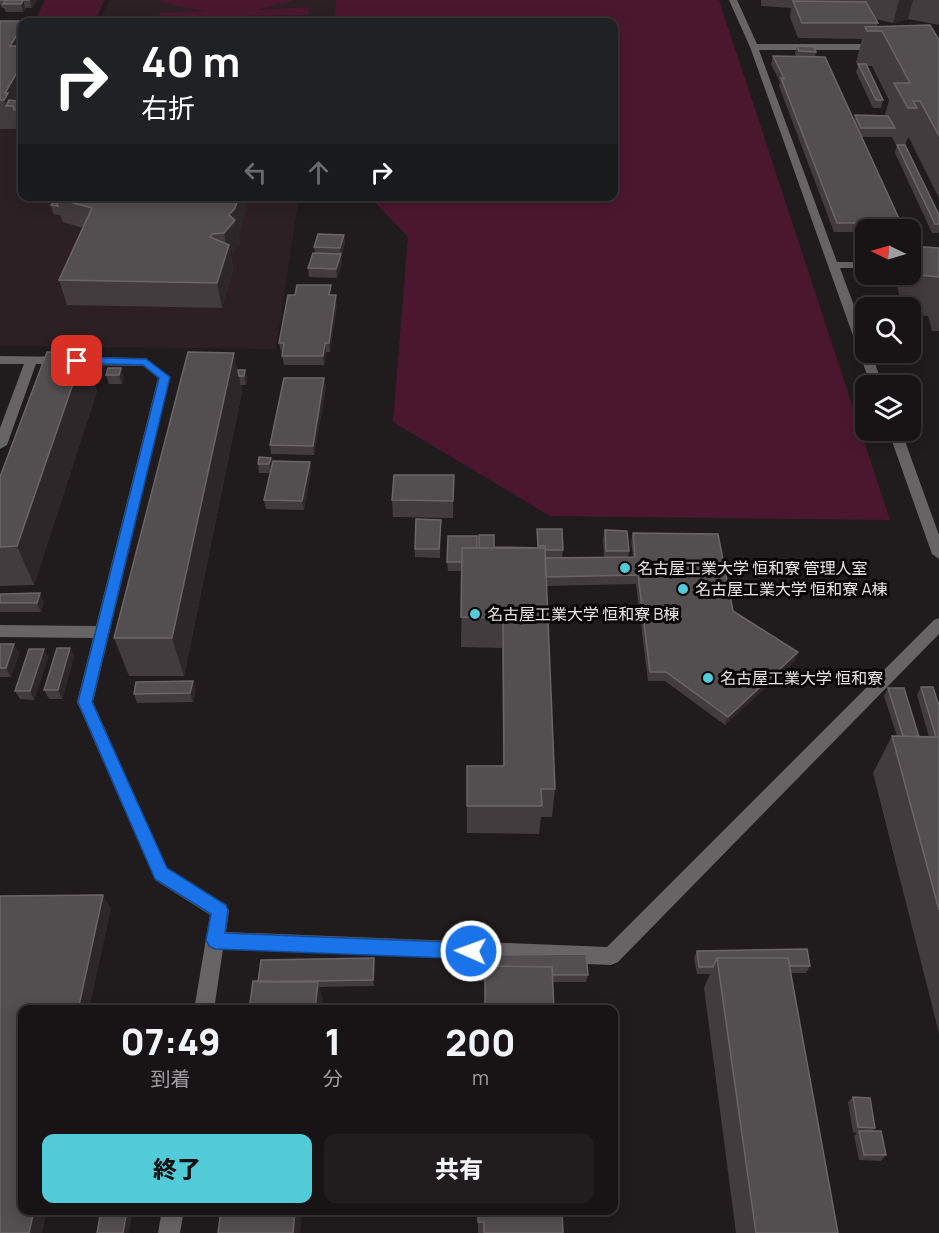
<!DOCTYPE html>
<html lang="ja">
<meta charset="utf-8">
<style>
body{margin:0;font-family:Manrope,"Noto Sans JP",sans-serif;background:#211d1f;color:#f1f3f6;height:100vh;display:flex;flex-direction:column;font-size:22px;white-space:nowrap}
*{box-sizing:border-box;margin:0}
p{font-size:20px;color:#9f9ea1}
.icon{flex:none;width:33px;height:33px;fill:none;stroke:currentColor;stroke-width:2;stroke-linecap:round;stroke-linejoin:round}
.map{position:relative;flex:1;overflow:hidden}
.side{position:absolute;left:18px;top:1005px;width:600px;height:210px;display:flex;flex-direction:column;background:#181416;border-radius:12px;box-shadow:0 3px 15px #0003,0 0 0 2px #363335}
.side>*{flex:none}
.hud{position:absolute;left:18px;top:18px;width:600px;height:183px;border-radius:12px;box-shadow:0 3px 15px #0003,0 0 0 2px #363335;background:#202124;color:#fff;overflow:hidden}
.needle{width:39px;rotate:275deg}
.controls{position:absolute;left:855px;top:219px;display:grid;gap:12px}
.controls a{display:grid;place-items:center;width:66px;height:66px;border-radius:12px;background:#181416;box-shadow:0 3px 15px #0003,0 0 0 2px #363335;font-size:30px}
.pin{position:absolute;display:grid;place-items:center;width:51px;height:51px;color:#fff;margin:-26px;border-radius:12px;box-shadow:0 3px 9px #0006}
.me{position:absolute;width:66px;margin:-33px;rotate:272deg;stroke-linejoin:round;filter:drop-shadow(0 0 4px #0008)}
.turn{display:flex;align-items:center;gap:21px;height:126px;padding:0 24px;font-size:27px}
.turn .icon{width:78px;height:78px;stroke-width:2.5}
.turn b{display:block;font-size:42px;line-height:51px}
.lanes{display:flex;align-items:center;height:57px;padding:0 24px;background:#0003;justify-content:center;gap:30px;direction:ltr}
.lanes .off{opacity:.35}
.eta{display:flex;justify-content:space-evenly;align-items:center;height:102px;text-align:center}
.eta b{font-size:36px;font-weight:800;line-height:42px}
.action{display:flex;gap:12px;margin-top:auto;padding:12px 24px}
.action a{flex:1;height:69px;border-radius:12px;background:#52cbd8;color:#111;font-size:24px;font-weight:800;line-height:69px;text-align:center}
.action a+a{background:#211d1f;color:#f1f3f6}
.map>svg:first-child{display:block}
.built{fill:#2c2024}
.green{fill:#4b172f}
.lines{fill:none;stroke-linecap:round;stroke-linejoin:round}
.minor{fill:#676465;fill-rule:evenodd}
.wall{fill:#423c3e}
.shaded-wall{fill:#2d2729}
.building{fill:#534e50;stroke:#6b6567;stroke-width:1.5}
.route{fill:#1a73e8;stroke:#114b97;stroke-width:1.5}
.poi-dot{fill:#52cbd8;stroke:#080607;stroke-width:2}
.labels{text-anchor:middle;stroke-width:6;stroke-linejoin:round;paint-order:stroke}
.poi-label{font-size:16px;fill:#e8e4e6;stroke:#080607;text-anchor:start}
</style>
<div class="map">
<svg width="939" height="1233" viewBox="0 0 939 1233">
<rect width="100%" height="100%" fill="#201b1d"/>
<path class="built" d="M 110,0 L 339,0 L 339,19 L 231,22 L 98,22 Z
M 0,33 L 22,33 L 22,196 L 299,197 L 276,349 L 0,346 Z"/>
<path class="green" d="M 45,0 L 105,0 L 94,22 L 34,22 Z
M 159,0 L 296,0 L 255,10 L 309,7 L 308,15 L 159,17 L 160,13 L 205,11 L 177,6 Z
M 336,0 L 719,0 L 890,520 L 550,516 L 393,422 L 408,237 L 370,197 L 614,196 L 614,22 L 334,22 Z"/>
<g class="lines">
<path class="minor" d="M 729,0 L 737,0 L 757,44 L 880,44 L 884,47 L 880,50 L 759,50 L 837,262 L 866,262 L 866,268 L 840,268 L 866,338 L 866,352 L 871,352 L 883,386 L 871,386 L 750,47 Z
M 0,356 L 146,358 L 170,377 L 93,702 L 167,868 L 226,905 L 229,911 L 226,932 L 607,947 L 934,620 L 939,618 L 939,634 L 618,962 L 611,965 L 223,949 L 214,1010 L 194,1010 L 210,915 L 155,880 L 77,702 L 93,638 L 0,637 L 0,625 L 96,626 L 158,378 L 143,366 L 36,364 L 7,445 L 0,449 L 0,428 L 24,364 L 0,364 Z
M 888,430 L 901,430 L 939,535 L 939,559 L 932,554 Z
M 162,1210 L 184,1210 L 180,1233 L 158,1233 Z"/>
</g>
<path class="wall" d="M 0,0 L 37,0 L 32,8 L 25,8 L 23,12 L 6,12 L 4,8 L 2,8 L 0,4 Z
M 761,0 L 939,0 L 939,25 L 908,19 L 893,23 L 875,19 L 878,23 L 877,26 L 939,40 L 939,198 L 909,138 L 908,138 L 905,145 L 939,215 L 939,233 L 932,233 L 895,153 L 897,145 L 896,145 L 892,137 L 861,137 L 901,223 L 899,230 L 866,230 L 866,232 L 834,232 L 779,86 L 780,82 L 771,64 L 773,56 L 796,56 L 795,54 L 797,46 L 816,52 L 815,56 L 854,120 L 855,115 L 885,115 L 889,100 L 872,66 L 867,66 L 883,100 L 881,108 L 873,108 L 856,72 L 858,66 L 856,62 L 862,39 L 798,38 L 790,17 L 791,8 L 761,6 Z
M 0,21 L 26,21 L 27,22 L 22,22 L 22,133 L 21,133 L 20,129 L 0,129 Z
M 55,198 L 240,232 L 238,234 L 240,244 L 231,255 L 233,270 L 222,308 L 67,305 L 59,280 L 83,228 L 63,222 L 60,215 L 53,214 L 51,205 L 56,200 Z
M 344,235 L 345,244 L 341,257 L 342,263 L 337,278 L 309,277 L 308,268 L 315,253 L 314,247 Z
M 910,246 L 939,248 L 939,331 L 932,331 L 928,316 L 910,315 L 910,308 L 902,308 L 897,285 L 901,274 L 910,274 Z
M 332,294 L 331,295 L 337,304 L 330,352 L 326,352 L 324,365 L 284,365 L 282,356 L 283,352 L 281,352 L 279,343 Z
M 88,364 L 94,364 L 97,373 L 94,382 L 97,391 L 34,585 L 0,586 L 0,477 Z
M 108,368 L 124,377 L 122,384 L 109,384 L 106,375 Z
M 238,370 L 245,370 L 247,379 L 246,385 L 241,385 L 242,392 L 184,676 L 129,676 L 114,638 Z
M 324,378 L 326,387 L 314,455 L 271,454 L 270,445 Z
M 271,458 L 273,464 L 310,462 L 311,471 L 304,510 L 266,509 L 264,500 L 270,473 L 259,473 L 258,464 Z
M 454,475 L 453,518 L 393,517 L 392,500 Z
M 441,520 L 440,558 L 415,557 L 415,549 Z
M 537,529 L 563,550 L 562,558 L 604,558 L 603,539 L 605,530 L 629,551 L 628,557 L 633,557 L 631,542 L 633,533 L 733,611 L 795,661 L 725,725 L 665,681 L 648,681 L 636,584 L 546,586 L 555,789 L 552,817 L 541,817 L 539,834 L 467,833 L 467,766 L 503,766 L 502,648 L 461,647 L 462,571 L 448,571 L 447,562 L 477,548 L 537,548 Z
M 0,594 L 44,602 L 41,612 L 0,612 Z
M 0,644 L 19,653 L 11,677 L 0,677 Z
M 70,648 L 74,657 L 62,699 L 49,699 L 44,690 Z
M 48,657 L 34,700 L 20,699 L 15,691 Z
M 921,687 L 939,706 L 939,1033 L 873,773 L 892,736 L 897,736 L 884,696 L 888,688 L 919,737 L 929,737 L 917,695 Z
M 196,689 L 193,702 L 137,703 L 134,694 Z
M 697,951 L 810,966 L 806,973 L 791,973 L 838,1233 L 736,1233 L 704,988 L 710,974 L 697,974 L 694,958 Z
M 476,955 L 588,975 L 586,982 L 553,982 L 554,1010 L 485,1010 L 485,981 L 475,981 Z
M 374,958 L 375,965 L 374,986 L 319,987 L 323,1001 L 258,981 Z
M 853,1097 L 875,1128 L 872,1131 L 886,1155 L 881,1161 L 859,1160 L 854,1136 L 857,1133 L 853,1132 L 848,1102 Z
M 478,1210 L 563,1233 L 478,1233 Z"/>
<path class="shaded-wall" d="M 23,0 L 25,8 L 23,12 L 21,4 Z
M 30,0 L 37,0 L 32,8 Z
M 899,0 L 913,0 L 908,19 L 893,23 Z
M 22,27 L 22,107 L 6,106 L 13,129 L 4,100 L 10,46 Z
M 239,196 L 250,196 L 240,232 L 238,234 L 240,244 L 231,255 L 233,270 L 222,308 L 217,283 L 227,251 L 224,233 L 229,215 Z
M 344,235 L 345,244 L 341,257 L 342,263 L 337,278 L 336,269 L 341,254 L 340,248 Z
M 336,295 L 337,304 L 330,352 L 329,343 Z
M 325,343 L 326,352 L 324,365 L 323,356 Z
M 84,352 L 97,391 L 34,585 L 17,546 Z
M 234,353 L 242,392 L 184,676 L 172,638 Z
M 94,364 L 97,373 L 94,382 L 92,373 Z
M 121,368 L 124,377 L 122,384 L 119,375 Z
M 245,370 L 247,379 L 246,385 L 244,376 Z
M 324,378 L 326,387 L 314,455 L 313,446 Z
M 271,458 L 273,467 L 271,473 L 269,464 Z
M 310,462 L 311,471 L 304,510 L 302,501 Z
M 454,475 L 454,493 L 453,518 L 453,501 Z
M 40,593 L 44,602 L 41,612 L 37,603 Z
M 14,644 L 19,653 L 11,677 L 6,668 Z
M 70,648 L 74,657 L 62,699 L 58,690 Z
M 44,649 L 48,657 L 34,700 L 30,691 Z
M 798,652 L 795,661 L 725,725 L 728,717 Z
M 193,681 L 196,689 L 193,702 L 190,693 Z
M 103,895 L 111,909 L 89,1010 L 78,1010 Z
M 374,958 L 375,965 L 374,986 L 373,980 Z
M 318,982 L 323,1001 L 322,1010 L 315,1010 Z
M 34,1210 L 47,1210 L 42,1233 L 29,1233 Z
M 127,1210 L 133,1210 L 129,1233 L 123,1233 Z
M 295,1210 L 303,1210 L 300,1233 L 293,1233 Z"/>
<path class="building" d="M 0,0 L 30,0 L 23,0 L 21,4 L 3,4 L 6,0 Z
M 793,1 L 866,2 L 878,23 L 802,23 Z
M 0,21 L 26,21 L 25,22 L 22,22 L 22,27 L 10,46 L 22,46 L 22,64 L 5,93 L 8,93 L 4,100 L 0,100 Z
M 147,21 L 184,21 L 183,22 L 147,22 Z
M 930,25 L 939,40 L 939,136 L 920,101 L 913,101 L 917,108 L 908,108 L 894,83 L 910,83 L 882,31 L 867,31 L 865,27 Z
M 797,46 L 814,47 L 816,52 L 799,51 Z
M 773,56 L 825,57 L 901,223 L 837,223 L 781,78 L 784,78 Z
M 858,64 L 866,64 L 883,100 L 876,100 Z
M 22,97 L 22,109 L 14,110 L 13,106 L 6,106 L 9,100 L 17,101 Z
M 855,115 L 888,116 L 895,128 L 861,128 Z
M 897,145 L 905,145 L 939,215 L 939,224 L 935,224 Z
M 57,196 L 239,196 L 235,208 L 229,215 L 235,220 L 224,233 L 212,234 L 210,237 L 229,245 L 217,283 L 59,280 L 92,208 L 55,198 Z
M 56,200 L 58,206 L 51,205 Z
M 318,234 L 344,235 L 340,248 L 314,247 Z
M 910,246 L 939,248 L 939,277 L 918,275 Z
M 313,253 L 341,254 L 336,269 L 308,268 Z
M 297,285 L 331,285 L 329,295 L 336,295 L 329,343 L 325,343 L 323,356 L 282,356 L 284,343 L 279,343 L 288,295 L 295,295 Z
M 47,352 L 84,352 L 17,546 L 0,547 L 0,477 Z
M 188,352 L 234,353 L 172,638 L 114,638 Z
M 88,364 L 94,364 L 92,373 L 91,373 Z
M 108,368 L 121,368 L 119,375 L 106,375 Z
M 238,370 L 245,370 L 244,376 L 239,376 Z
M 284,378 L 324,378 L 313,446 L 270,445 Z
M 259,457 L 271,458 L 269,464 L 258,464 Z
M 273,461 L 310,462 L 302,501 L 264,500 Z
M 394,475 L 454,475 L 453,501 L 392,500 Z
M 416,519 L 441,520 L 439,549 L 415,549 Z
M 537,529 L 562,529 L 563,550 L 545,550 L 545,546 L 538,546 Z
M 605,530 L 627,531 L 629,551 L 606,551 Z
M 633,533 L 718,534 L 733,611 L 798,652 L 728,717 L 666,672 L 650,672 L 638,575 L 546,577 L 545,558 L 635,557 Z
M 479,535 L 494,535 L 494,547 L 542,548 L 479,548 Z
M 448,536 L 477,536 L 477,548 L 462,548 L 462,562 L 447,562 Z
M 462,548 L 545,548 L 555,789 L 541,789 L 542,806 L 467,806 L 467,766 L 504,766 L 503,618 L 461,617 Z
M 40,593 L 37,603 L 0,603 L 0,594 Z
M 0,644 L 14,644 L 6,668 L 0,668 Z
M 57,648 L 70,648 L 58,690 L 44,690 Z
M 29,649 L 44,649 L 30,691 L 15,691 Z
M 193,681 L 190,693 L 134,694 L 136,682 Z
M 921,687 L 933,687 L 939,706 L 939,737 L 936,737 Z
M 888,688 L 904,688 L 919,737 L 903,736 Z
M 892,736 L 939,737 L 939,910 Z
M 103,895 L 78,1010 L 22,1010 L 22,1210 L 34,1210 L 29,1233 L 0,1233 L 0,896 Z
M 807,949 L 810,966 L 790,966 L 788,958 L 717,958 L 713,967 L 699,967 L 697,951 Z
M 586,954 L 588,975 L 553,975 L 552,967 L 485,966 L 485,974 L 475,974 L 476,955 Z
M 374,958 L 373,980 L 258,982 L 261,960 Z
M 717,958 L 788,958 L 838,1233 L 756,1233 Z
M 485,966 L 552,967 L 554,1010 L 485,1010 Z
M 253,981 L 318,982 L 315,1010 L 249,1010 Z
M 853,1097 L 870,1098 L 875,1128 L 858,1127 Z
M 859,1131 L 881,1131 L 886,1155 L 864,1155 Z
M 101,1210 L 127,1210 L 123,1233 L 97,1233 Z
M 221,1210 L 295,1210 L 293,1233 L 218,1233 Z
M 478,1210 L 562,1210 L 563,1233 L 484,1233 L 484,1222 L 478,1222 Z"/>
<path class="route" d="M 77,357 L 146,359 L 170,377 L 92,702 L 167,868 L 226,905 L 228,910 L 225,933 L 471,943 L 477,945 L 480,951 L 477,957 L 471,959 L 215,949 L 209,946 L 206,940 L 211,914 L 155,879 L 78,702 L 159,378 L 143,365 L 73,363 L 72,361 Z"/>
<g class="poi-dot">
<circle cx="625" cy="568" r="6"/>
<circle cx="683" cy="589" r="6"/>
<circle cx="475" cy="614" r="6"/>
<circle cx="708" cy="678" r="6"/>
</g>
<g class="labels">
<g class="poi-label">
<text x="637" y="574">名古屋工業大学 恒和寮 管理人室</text>
<text x="695" y="595">名古屋工業大学 恒和寮 A棟</text>
<text x="487" y="620">名古屋工業大学 恒和寮 B棟</text>
<text x="720" y="684">名古屋工業大学 恒和寮</text>
</g>
</g>
</svg>
<div class="controls">
<a><svg class="needle" viewBox="-14 -14 28 28"><path d="M0-13l5 13h-10z" fill="#e53935"/><path d="M0 13l5-13h-10z" fill="#9f9ea1"/></svg></a>
<a><svg class="icon" aria-label="search" viewBox="0 0 24 24"><circle cx="10" cy="10" r="6"/><path d="M15 15l6 6"/></svg></a>
<a><svg class="icon" aria-label="layers" viewBox="0 0 24 24"><path d="M12 4l9 5-9 5-9-5zM3 14l9 5 9-5"/></svg></a>
</div>
<div class="pin" style="left:77px;top:361px;background:#d93025"><svg class="icon" aria-label="arrive" viewBox="0 0 24 24"><path d="M6 21V4h12l-3 4 3 4H6"/></svg></div>
<svg class="me" style="left:471px;top:951px" viewBox="-20 -20 40 40"><circle r="17" fill="#1a73e8" stroke="#fff" stroke-width="3"/><path d="M0-11L8 9 0 5-8 9z" fill="#fff"/></svg>
<div class="hud">
<div class="turn"><svg class="icon" aria-label="right" viewBox="0 0 24 24"><path d="M7 20v-9h11M14 6l5 5-5 5"/></svg><div><b>40 m</b>右折</div></div>
<div class="lanes"><svg class="icon off" aria-label="left" viewBox="0 0 24 24"><path d="M17 20v-9H6M10 6l-5 5 5 5"/></svg><svg class="icon off" aria-label="ahead" viewBox="0 0 24 24"><path d="M12 20V5M6 11l6-6 6 6"/></svg><svg class="icon" aria-label="right" viewBox="0 0 24 24"><path d="M7 20v-9h11M14 6l5 5-5 5"/></svg></div>
</div>
<section class="side">
<div class="eta">
<div><b>07:49</b><p>到着</p></div>
<div><b>1</b><p>分</p></div>
<div><b>200</b><p>m</p></div>
</div>
<div class="action"><a>終了</a><a>共有</a></div>
</section>
</div>
